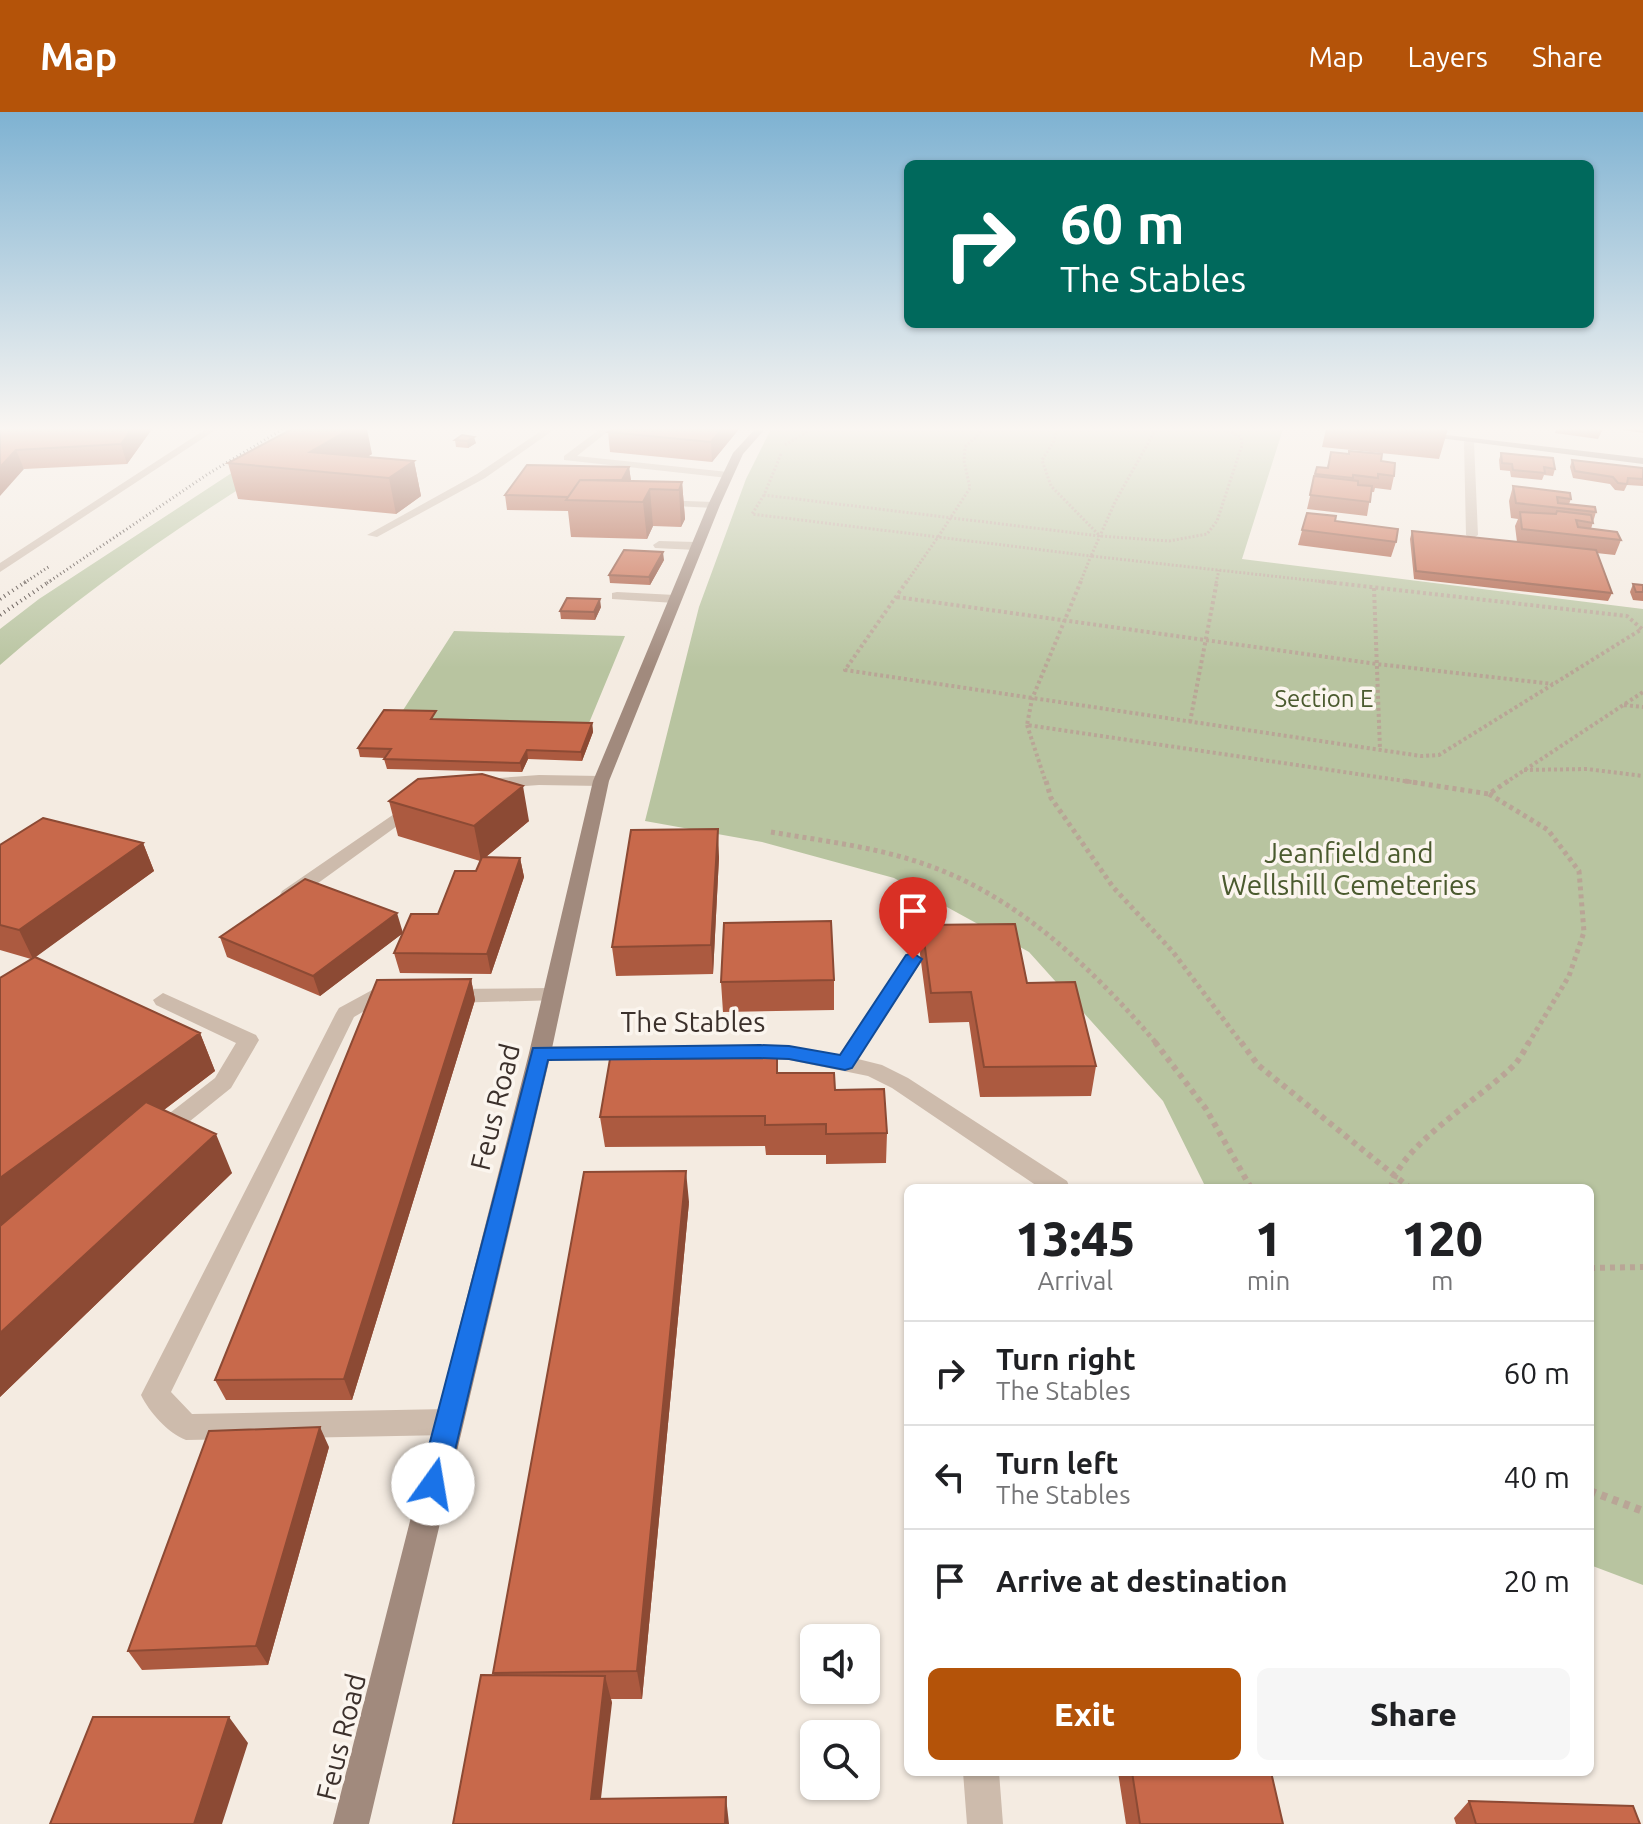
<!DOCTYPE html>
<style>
body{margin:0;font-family:Ubuntu,sans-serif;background:#f6f6f6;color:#202124;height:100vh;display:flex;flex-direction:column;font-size:30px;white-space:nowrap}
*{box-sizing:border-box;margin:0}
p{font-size:26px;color:#757577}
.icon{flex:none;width:44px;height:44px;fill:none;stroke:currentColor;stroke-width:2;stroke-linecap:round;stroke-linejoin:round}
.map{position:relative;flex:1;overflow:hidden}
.details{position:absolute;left:904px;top:1072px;width:690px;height:592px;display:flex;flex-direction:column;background:#fff;border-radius:12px;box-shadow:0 2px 6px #0004}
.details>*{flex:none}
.hud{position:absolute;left:904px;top:48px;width:690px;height:168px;border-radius:12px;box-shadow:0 2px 6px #0004;background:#00695c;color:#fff;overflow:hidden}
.fabs{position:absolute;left:800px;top:1512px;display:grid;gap:16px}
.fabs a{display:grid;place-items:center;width:80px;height:80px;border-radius:12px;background:#fff;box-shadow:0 2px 6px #0004;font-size:40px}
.pin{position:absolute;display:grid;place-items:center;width:68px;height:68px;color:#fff;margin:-82px -34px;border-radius:50% 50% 50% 0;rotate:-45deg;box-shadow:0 0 8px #0007}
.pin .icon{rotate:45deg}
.me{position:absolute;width:88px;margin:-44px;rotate:13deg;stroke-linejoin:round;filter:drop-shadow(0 0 6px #0008)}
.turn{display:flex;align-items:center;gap:28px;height:168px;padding:0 24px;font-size:36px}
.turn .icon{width:104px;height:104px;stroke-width:2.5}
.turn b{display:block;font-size:56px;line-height:68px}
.eta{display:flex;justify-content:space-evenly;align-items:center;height:136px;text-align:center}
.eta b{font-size:48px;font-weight:800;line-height:56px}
.primary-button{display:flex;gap:16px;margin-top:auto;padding:16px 24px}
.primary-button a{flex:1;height:92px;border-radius:12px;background:#b45309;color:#fff;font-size:32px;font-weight:800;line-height:92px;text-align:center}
.primary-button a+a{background:#f6f6f6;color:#202124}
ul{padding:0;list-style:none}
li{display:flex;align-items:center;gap:24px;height:104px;padding:0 24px;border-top:2px solid #e0e0e0}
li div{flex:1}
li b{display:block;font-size:30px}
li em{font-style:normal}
header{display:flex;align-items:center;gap:48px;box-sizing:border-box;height:112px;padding:0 40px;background:#b45309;color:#fff}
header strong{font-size:38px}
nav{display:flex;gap:44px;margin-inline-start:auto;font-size:28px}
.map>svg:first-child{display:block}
.green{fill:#b8c4a0}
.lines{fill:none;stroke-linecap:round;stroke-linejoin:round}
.path-far4{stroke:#b9a596;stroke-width:3;stroke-dasharray:2 2;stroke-linecap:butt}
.path-far3{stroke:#b9a596;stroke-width:4;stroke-dasharray:3 3;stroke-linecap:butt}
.path-far2{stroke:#b9a596;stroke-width:5;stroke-dasharray:4 4;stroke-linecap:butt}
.path-far1{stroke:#b9a596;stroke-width:6;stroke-dasharray:5 5;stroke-linecap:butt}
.path{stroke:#b9a596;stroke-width:8;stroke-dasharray:6 6;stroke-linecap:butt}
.lane{fill:#cdbbac;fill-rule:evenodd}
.street{fill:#cdbbac;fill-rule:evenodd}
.secondary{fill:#a18a7d;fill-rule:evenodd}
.rail-far1{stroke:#3b302b;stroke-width:3;stroke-dasharray:1 3;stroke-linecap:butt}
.rail{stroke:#3b302b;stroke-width:4;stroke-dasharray:1 4;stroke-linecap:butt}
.wall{fill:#ac5a40}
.shaded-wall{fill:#8c4a34}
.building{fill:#c8694b;stroke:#8c4a34;stroke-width:2}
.route{fill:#1a73e8;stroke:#114b97;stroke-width:2}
.labels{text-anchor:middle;stroke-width:7;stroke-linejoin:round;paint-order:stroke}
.far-park-label{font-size:24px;fill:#4a5a2e;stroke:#fbf5ee}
.park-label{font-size:28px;fill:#4a5a2e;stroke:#fbf5ee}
.street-label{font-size:28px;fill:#3b302b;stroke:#fbf5ee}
</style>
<header>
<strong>Map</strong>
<nav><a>Map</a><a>Layers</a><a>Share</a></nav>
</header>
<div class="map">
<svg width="1643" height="1712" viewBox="0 0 1643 1712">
<rect width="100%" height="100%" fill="#f4ebe1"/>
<path class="green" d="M 299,317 L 338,317 C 220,386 103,463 0,553 L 0,517 L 39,487 Z
M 771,317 L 1283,317 L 1242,447 L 1643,497 L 1643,1473 L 1590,1453 L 1590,1076 L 1206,1076 L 1163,989 L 1029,840 L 894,766 L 762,730 L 645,709 L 699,495 L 746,367 Z
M 454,519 L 625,524 L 589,611 L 398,606 Z"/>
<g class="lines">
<path class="path-far4" d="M 984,317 L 965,335 L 964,349 L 970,376 L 938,425 L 1091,444 L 1080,471
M 1056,317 L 1054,329 L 1042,348 L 1051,374 L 1099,423
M 1156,317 L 1115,390 L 1091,444 L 1335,471
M 785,333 L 811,317
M 781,342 L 764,383 L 1100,424 L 1169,429 L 1207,422 L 1217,409 L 1242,333 L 1241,325 L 1224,317
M 764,383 L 752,402 L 938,425 L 906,471
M 1216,471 L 1219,458"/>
<path class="path-far3" d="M 907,469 L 845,558 L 1421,644 L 1439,643 L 1642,517 L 1627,504 L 1318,469
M 1081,469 L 1032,587 L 1027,613 L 1418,671
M 1374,476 L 1380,638
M 897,485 L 1377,552 L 1553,572
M 1624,593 L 1643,595
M 1190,610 L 1217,469
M 1027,613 L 1046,671
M 1524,658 L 1587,657 L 1643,664
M 1505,671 L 1643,580"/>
<path class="path-far2" d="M 1046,669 L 1051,686 L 1113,775 L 1173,840 L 1242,932
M 1405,669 L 1489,682 L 1508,669
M 1489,682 L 1548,718 L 1579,759 L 1584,820 L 1569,864 L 1528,932
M 771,720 C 823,729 877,735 927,753 C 1019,785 1095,859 1157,932"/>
<path class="path-far1" d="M 1155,930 L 1206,997 L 1251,1076
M 1241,930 L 1258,953 L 1410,1076
M 1391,1076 C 1398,1034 1486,983 1516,951 C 1521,945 1525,937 1529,930
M 1590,1156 L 1643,1155"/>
<path class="path" d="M 1590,1379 L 1643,1399"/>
<path class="lane" d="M 206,317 L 217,317 L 0,460 L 0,451 Z
M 544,317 L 555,317 L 485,366 L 377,425 L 367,423 L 477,362 Z
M 600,317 L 611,317 L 577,344 L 728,360 L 733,363 L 728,366 L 564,348 L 564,344 Z
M 658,388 L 714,390 L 720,393 L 714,396 L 654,393 L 654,389 Z
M 659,429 L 696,430 L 702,434 L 696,438 L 655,436 L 653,433 Z
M 617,480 L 675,483 L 681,487 L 675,491 L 612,487 L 612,481 Z
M 539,663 L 601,664 L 609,669 L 601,674 L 539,673 L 485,677 L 477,672 L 485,667 Z
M 416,687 L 422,688 L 424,692 L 422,696 L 296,787 L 282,787 L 280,783 L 282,779 Z
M 553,876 L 563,883 L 560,888 L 449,891 L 439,884 L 449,877 Z
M 374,877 L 397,877 L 407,884 L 397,891 L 378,891 L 354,905 L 171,1280 L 192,1302 L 448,1297 L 458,1301 L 462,1310 L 458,1319 L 448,1323 L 186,1328 C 168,1321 149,1300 141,1283 L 336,901 L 339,896 Z
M 163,881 L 256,923 L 259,928 L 231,976 L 169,1026 L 161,1028 L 153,1026 L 149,1020 L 153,1014 L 215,966 L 236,931 L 156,893 L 153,888 Z
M 963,1660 L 999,1660 L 1003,1712 L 967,1712 Z"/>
<path class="street" d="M 1469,327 L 1474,330 L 1478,423 L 1472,427 L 1466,423 L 1464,330 Z
M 913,841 L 923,847 L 858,947 L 882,953 L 908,966 L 1067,1069 L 1070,1076 L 1040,1076 L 892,976 L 868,964 L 789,948 L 540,948 L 532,946 L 529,941 L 532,936 L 540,934 L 789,934 L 839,943 L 906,843 Z"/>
<path class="secondary" d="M 755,317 L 765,317 L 743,342 L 720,393 L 609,669 L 551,941 L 369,1712 L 333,1712 L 529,941 L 593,669 L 708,393 L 733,341 Z
M 1368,317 L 1395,317 L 1643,346 L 1643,352 Z"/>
<path class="rail-far1" d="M 24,471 L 50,454
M 47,471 L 208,362 L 283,317"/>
<path class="rail" d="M 0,487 L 27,469
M 0,503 L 50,469"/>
</g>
<path class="wall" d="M 0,317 L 152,317 L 127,352 L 24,357 Z
M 739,317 L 712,350 L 610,340 L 608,320 Z
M 1326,317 L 1448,317 L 1439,347 L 1322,335 Z
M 1556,317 L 1603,317 L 1598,327 L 1555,321 Z
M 1617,317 L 1643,317 L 1643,321 Z
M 462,323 L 476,331 L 468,336 L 456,335 L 455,328 Z
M 1331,340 L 1381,349 L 1394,364 L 1391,378 L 1375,376 L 1374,380 L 1371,380 L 1367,404 L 1307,397 L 1317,355 L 1327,356 Z
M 1501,341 L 1555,357 L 1553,364 L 1544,363 L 1542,368 L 1511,365 L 1510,359 L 1500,358 L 1499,348 Z
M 372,342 L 367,345 L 414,349 L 421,384 L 396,402 L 238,387 L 228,351 Z
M 1572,348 L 1643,356 L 1643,374 L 1627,373 L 1624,379 L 1615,378 L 1610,372 L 1573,366 L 1570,355 Z
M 629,355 L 631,369 L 682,370 L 685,407 L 681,415 L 653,414 L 647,427 L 571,425 L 568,399 L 507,398 L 505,383 Z
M 1513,374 L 1571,387 L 1569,392 L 1596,400 L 1591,417 L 1621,428 L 1615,443 L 1596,441 L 1612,481 L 1608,489 L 1414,467 L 1410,427 L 1412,419 L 1517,430 L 1515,414 L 1518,407 L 1511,406 L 1509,389 Z
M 1307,401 L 1335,409 L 1396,430 L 1391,445 L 1298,433 Z
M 664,448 L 650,473 L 610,471 L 609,463 Z
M 1633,472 L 1643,473 L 1643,489 L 1633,488 L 1630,480 Z
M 601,495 L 595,508 L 561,507 L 560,499 Z
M 438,607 L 592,611 L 593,620 L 582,649 L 528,647 L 522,660 L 387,657 L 384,647 L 385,646 L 360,645 L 358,636 Z
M 389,689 L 529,709 L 486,745 L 520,746 L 524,765 L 491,862 L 400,861 L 394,841 L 438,802 L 476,759 L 480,749 L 398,724 Z
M 143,731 L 154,759 L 35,845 L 200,921 L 215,959 L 164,998 L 232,1061 L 0,1285 L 31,847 L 0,838 L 0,733 Z
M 719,745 L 713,862 L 616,864 L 612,835 Z
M 922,813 L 1027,871 L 1096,954 L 1091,984 L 980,985 L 969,910 L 929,911 L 920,842 Z
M 403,821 L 320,884 L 227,845 L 220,825 Z
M 471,867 L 475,888 L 352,1288 L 226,1288 L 215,1268 Z
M 834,868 L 834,898 L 723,900 L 721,870 Z
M 777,946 L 778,961 L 835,978 L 887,1021 L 886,1051 L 826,1052 L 826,1043 L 766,1043 L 765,1034 L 605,1035 L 600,1005 Z
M 689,1090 L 642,1587 L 611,1587 L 612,1591 L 453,1712 L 494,1563 L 493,1561 Z
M 329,1335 L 268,1553 L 142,1558 L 128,1539 Z
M 1118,1660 L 1271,1660 L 1283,1712 L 1126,1712 Z
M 1469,1689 L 1640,1712 L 1456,1712 L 1454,1706 Z"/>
<path class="shaded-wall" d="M 132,317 L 152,317 L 127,352 L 121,332 Z
M 350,317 L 367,317 L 372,342 L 340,361 L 310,340 Z
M 722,317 L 739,317 L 712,350 L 711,330 Z
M 474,325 L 476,331 L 468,336 L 467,329 Z
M 16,338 L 24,357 L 0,384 L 0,355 Z
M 414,349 L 421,384 L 396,402 L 389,366 Z
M 629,355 L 631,369 L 623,382 L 622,368 Z
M 682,370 L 685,407 L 681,415 L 679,378 Z
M 650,377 L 653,414 L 647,427 L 643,390 Z
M 663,440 L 664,448 L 650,473 L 649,465 Z
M 600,487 L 601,495 L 595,508 L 594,500 Z
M 592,611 L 593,620 L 582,649 L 581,640 Z
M 527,638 L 528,647 L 522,660 L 520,651 Z
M 523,674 L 529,709 L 481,749 L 474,714 Z
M 718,717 L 719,745 L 713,862 L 711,833 Z
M 143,731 L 154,759 L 33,847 L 19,818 Z
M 520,746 L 524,765 L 491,862 L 487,842 Z
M 397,801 L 403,821 L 320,884 L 313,864 Z
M 471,867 L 475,888 L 352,1288 L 344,1267 Z
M 200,921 L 215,959 L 0,1122 L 0,1066 Z
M 216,1022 L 232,1061 L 0,1285 L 0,1221 Z
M 686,1059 L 689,1090 L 642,1587 L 637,1559 Z
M 320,1315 L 329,1335 L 268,1553 L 256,1534 Z
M 605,1564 L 612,1591 L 598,1712 L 591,1687 Z
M 229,1605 L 248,1631 L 222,1712 L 194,1712 Z
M 726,1685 L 729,1712 L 725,1712 Z"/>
<path class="building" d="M 0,317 L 132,317 L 121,332 L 16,338 L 0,355 Z
M 292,317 L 350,317 L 310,340 L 414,349 L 389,366 L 228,351 Z
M 613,317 L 722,317 L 711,330 L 608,320 Z
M 462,323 L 474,325 L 467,329 L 455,328 Z
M 1349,339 L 1382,342 L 1381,349 L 1395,351 L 1394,364 L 1378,362 L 1378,366 L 1353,363 L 1353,366 L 1315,362 L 1317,355 L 1328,356 L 1331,340 L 1349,342 Z
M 1501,341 L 1553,346 L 1555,357 L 1544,355 L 1545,361 L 1513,358 L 1512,352 L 1502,351 Z
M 1572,348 L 1643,356 L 1643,367 L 1628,366 L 1627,372 L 1618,371 L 1613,365 L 1575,359 Z
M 527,353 L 629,355 L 622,368 L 580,368 L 568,385 L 505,383 Z
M 1314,364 L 1358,369 L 1358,373 L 1372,374 L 1370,390 L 1310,383 Z
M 580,368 L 682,370 L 679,378 L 650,377 L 643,390 L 566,388 Z
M 1513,374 L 1570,381 L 1571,387 L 1557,385 L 1558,391 L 1595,395 L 1596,400 L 1516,391 Z
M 1557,399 L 1591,403 L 1593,411 L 1576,408 L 1578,415 L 1617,420 L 1621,428 L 1522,417 L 1520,400 L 1556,402 Z
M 1307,401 L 1336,404 L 1335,409 L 1398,417 L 1396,430 L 1302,418 Z
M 1412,419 L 1596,438 L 1612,481 L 1416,459 Z
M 624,438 L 663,440 L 649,465 L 609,463 Z
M 1633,472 L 1643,473 L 1643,480 L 1636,480 Z
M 567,486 L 600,487 L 594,500 L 560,499 Z
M 384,598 L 436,599 L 431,607 L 592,611 L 581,640 L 527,638 L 520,651 L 384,647 L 391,637 L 358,636 Z
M 482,662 L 523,674 L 474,714 L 389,689 L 418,667 Z
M 43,706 L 143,731 L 19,818 L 0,813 L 0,733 Z
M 718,717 L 711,833 L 612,835 L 631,718 Z
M 482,745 L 520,746 L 487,842 L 394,841 L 411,802 L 438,802 L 455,759 L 476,759 Z
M 305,767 L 397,801 L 313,864 L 220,825 Z
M 831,809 L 834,868 L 721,870 L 724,811 Z
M 1015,812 L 1027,871 L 1075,870 L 1096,954 L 984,955 L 971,880 L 931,881 L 922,813 Z
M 35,845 L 200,921 L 0,1066 L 0,866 Z
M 471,867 L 344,1267 L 215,1268 L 377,868 Z
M 777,946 L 777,961 L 834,961 L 835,978 L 884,977 L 887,1021 L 826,1022 L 826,1012 L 765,1013 L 765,1004 L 600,1005 L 610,947 Z
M 146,990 L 216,1022 L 0,1221 L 0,1114 Z
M 686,1059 L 637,1559 L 493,1561 L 584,1060 Z
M 320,1315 L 256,1534 L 128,1539 L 209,1319 Z
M 481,1563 L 605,1564 L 591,1687 L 726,1685 L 725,1712 L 453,1712 Z
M 93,1605 L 229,1605 L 194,1712 L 50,1712 Z
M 1132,1660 L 1271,1660 L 1283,1712 L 1140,1712 Z
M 1469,1689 L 1633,1694 L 1640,1712 L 1476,1712 Z"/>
<linearGradient id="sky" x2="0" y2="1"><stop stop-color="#7eb2d2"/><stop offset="0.57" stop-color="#faf6f2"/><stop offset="1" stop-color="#faf6f2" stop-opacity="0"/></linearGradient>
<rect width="1643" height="556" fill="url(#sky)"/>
<path class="route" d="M 913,841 L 922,847 L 852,956 L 845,958 L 789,947 L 760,946 L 548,948 L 447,1372 L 443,1381 L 433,1385 L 423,1381 L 419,1372 L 533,936 L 760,933 L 789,934 L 840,943 L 906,843 Z"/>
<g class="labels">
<g class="far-park-label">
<text x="1324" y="595">Section E</text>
</g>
<g class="park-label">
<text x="1349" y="751">Jeanfield and<tspan x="1349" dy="32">Wellshill Cemeteries</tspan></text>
</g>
<g class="street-label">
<text x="693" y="920">The Stables</text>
<text transform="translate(495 995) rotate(-76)" y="10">Feus Road</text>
<text transform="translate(341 1625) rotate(-76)" y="10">Feus Road</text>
</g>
</g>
</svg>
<div class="fabs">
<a><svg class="icon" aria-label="sound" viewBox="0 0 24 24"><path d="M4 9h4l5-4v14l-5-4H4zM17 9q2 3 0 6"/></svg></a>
<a><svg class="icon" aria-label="search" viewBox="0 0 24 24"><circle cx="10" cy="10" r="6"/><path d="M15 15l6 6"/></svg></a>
</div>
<div class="pin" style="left:913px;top:847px;background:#d93025"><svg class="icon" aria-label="arrive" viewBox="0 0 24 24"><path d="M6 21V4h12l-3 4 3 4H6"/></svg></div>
<svg class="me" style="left:433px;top:1372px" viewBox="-20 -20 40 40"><circle r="19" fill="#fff"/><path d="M0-13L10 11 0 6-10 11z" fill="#1a73e8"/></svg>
<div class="hud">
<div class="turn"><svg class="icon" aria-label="right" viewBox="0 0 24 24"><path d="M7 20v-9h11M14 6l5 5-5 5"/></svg><div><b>60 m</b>The Stables</div></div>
</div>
<section class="details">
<div class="eta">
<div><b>13:45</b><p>Arrival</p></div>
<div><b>1</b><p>min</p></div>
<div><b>120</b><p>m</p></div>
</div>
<ul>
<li><svg class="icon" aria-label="right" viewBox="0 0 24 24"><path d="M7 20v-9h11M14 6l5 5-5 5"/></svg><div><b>Turn right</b><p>The Stables</p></div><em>60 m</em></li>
<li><svg class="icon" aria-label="left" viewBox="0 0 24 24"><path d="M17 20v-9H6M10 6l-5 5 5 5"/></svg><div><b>Turn left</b><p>The Stables</p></div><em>40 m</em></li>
<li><svg class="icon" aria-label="arrive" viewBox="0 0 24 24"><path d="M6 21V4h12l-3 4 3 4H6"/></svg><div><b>Arrive at destination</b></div><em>20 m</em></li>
</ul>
<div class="primary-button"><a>Exit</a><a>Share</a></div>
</section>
</div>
